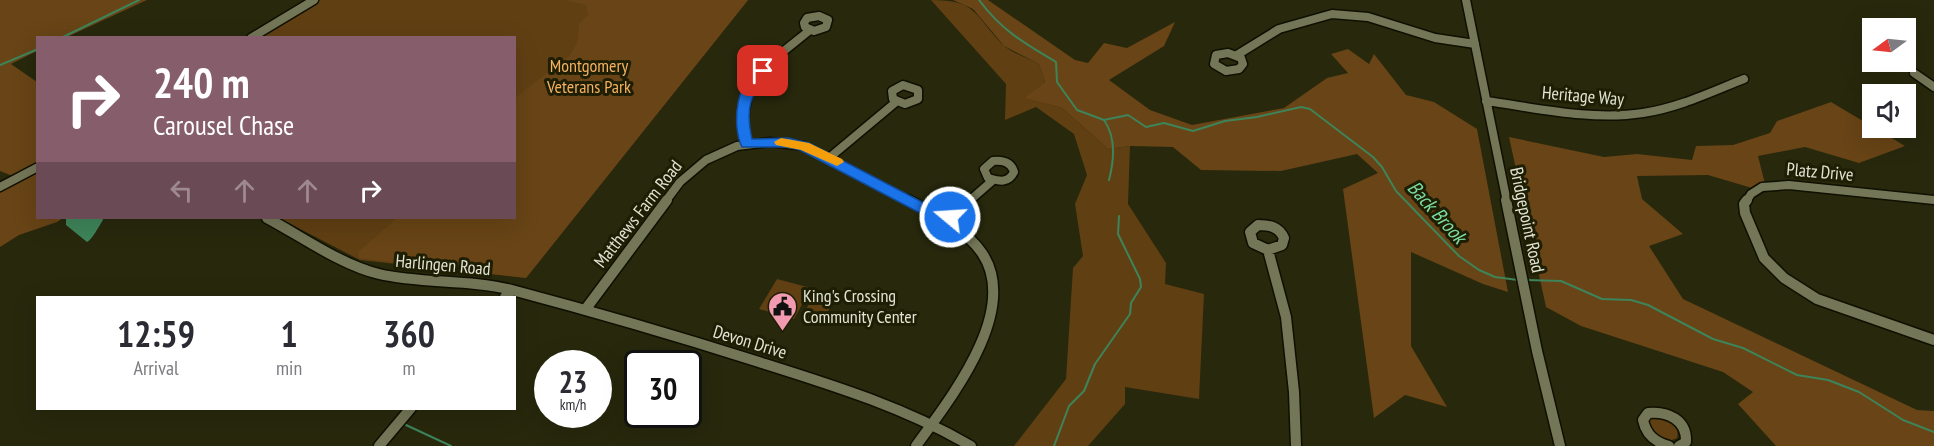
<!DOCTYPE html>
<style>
body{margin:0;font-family:"PT Sans Narrow",sans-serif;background:#f2f2f3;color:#2b2b33;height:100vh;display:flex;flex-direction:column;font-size:22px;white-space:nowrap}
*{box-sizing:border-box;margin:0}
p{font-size:20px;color:#7c7c81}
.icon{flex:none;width:33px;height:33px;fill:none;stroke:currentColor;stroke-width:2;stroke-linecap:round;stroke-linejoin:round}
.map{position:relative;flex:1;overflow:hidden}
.sheet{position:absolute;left:36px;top:296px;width:480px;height:114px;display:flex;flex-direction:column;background:#fff;border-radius:0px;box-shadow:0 6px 24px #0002}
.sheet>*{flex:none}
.top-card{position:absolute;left:36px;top:36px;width:480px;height:183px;border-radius:0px;box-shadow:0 6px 24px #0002;background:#855d6b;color:#fff;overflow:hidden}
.needle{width:39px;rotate:255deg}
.controls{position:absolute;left:1862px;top:18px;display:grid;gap:12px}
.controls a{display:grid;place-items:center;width:54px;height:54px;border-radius:0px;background:#fff;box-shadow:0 6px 24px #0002;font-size:30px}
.speed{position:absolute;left:534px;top:350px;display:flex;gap:12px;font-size:30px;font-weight:700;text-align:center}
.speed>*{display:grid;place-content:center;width:78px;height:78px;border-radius:50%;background:#fff;box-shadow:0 6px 24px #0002;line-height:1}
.speed small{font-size:15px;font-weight:400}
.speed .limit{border:3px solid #111;border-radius:9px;background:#fff;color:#111}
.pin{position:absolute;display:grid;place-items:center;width:51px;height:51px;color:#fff;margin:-26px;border-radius:12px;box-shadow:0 3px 9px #0006}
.me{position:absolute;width:66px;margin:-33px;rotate:288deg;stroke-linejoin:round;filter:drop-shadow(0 0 4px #0008)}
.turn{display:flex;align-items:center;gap:21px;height:126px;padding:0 18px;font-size:27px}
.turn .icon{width:78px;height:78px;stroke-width:2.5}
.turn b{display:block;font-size:42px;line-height:51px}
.lanes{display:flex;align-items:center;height:57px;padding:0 18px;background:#0003;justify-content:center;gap:30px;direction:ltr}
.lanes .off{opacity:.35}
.eta{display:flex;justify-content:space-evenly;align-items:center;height:102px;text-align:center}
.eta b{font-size:36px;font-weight:700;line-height:42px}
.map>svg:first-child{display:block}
.green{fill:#603f13}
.forest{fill:#684416}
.water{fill:#3e845a}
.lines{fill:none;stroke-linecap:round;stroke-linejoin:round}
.stream{stroke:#3e845a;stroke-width:2}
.minor-far1-casing{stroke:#101000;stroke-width:11}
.minor-casing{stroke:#101000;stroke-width:13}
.minor-far1{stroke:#747658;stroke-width:8}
.minor{stroke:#747658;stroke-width:10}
.route{fill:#1a73e8;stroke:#114b97;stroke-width:1.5}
.slow{fill:#f59e0b}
.labels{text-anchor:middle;stroke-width:6;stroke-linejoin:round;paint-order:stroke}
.park-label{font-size:18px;fill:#f6b05f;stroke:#1d1e03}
.street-label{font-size:18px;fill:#e2e4d3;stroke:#1d1e03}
.poi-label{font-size:18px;fill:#e2e4d3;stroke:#1d1e03;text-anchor:start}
.water-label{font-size:20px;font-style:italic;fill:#7bdc9f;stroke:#1d1e03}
</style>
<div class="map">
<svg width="1934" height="446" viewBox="0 0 1934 446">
<rect width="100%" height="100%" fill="#27280c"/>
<path class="green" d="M 319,0 L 748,0 L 526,278 L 360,260 L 279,218 L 514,218 L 514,38 L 257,38 Z
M 931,0 C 977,0 974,15 1002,44 C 1011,53 1028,58 1039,64 L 1045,82 L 1025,98 L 1062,108 L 1108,149 L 1130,146 L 1128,204 L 1166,263 L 1165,284 L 1204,294 L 1199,399 L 1125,387 L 1125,404 L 1088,446 L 1014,446 L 1066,379 L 1073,268 L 1083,256 L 1075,204 L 1087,175 L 1074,134 L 1036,107 L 1005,120 L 1006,84 Z
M 777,279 L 811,288 L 794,319 L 759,309 Z
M 820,294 L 834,298 C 828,312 823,329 805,319 L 804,313 L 814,295 Z
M 1659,417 C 1669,420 1680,425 1677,438 C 1664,445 1653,435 1648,422 L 1652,418 Z"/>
<path class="forest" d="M 0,0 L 147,0 L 67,37 L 38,38 L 37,51 L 11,64 L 37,82 L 38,218 L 63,218 L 57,222 L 19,235 L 0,247 L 0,193 L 20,179 L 0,171 Z
M 565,0 L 748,0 L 526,278 L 359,258 L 358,252 L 397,218 L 514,218 L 515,98 L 569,56 L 577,43 L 579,24 L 588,15 L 586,5 Z
M 953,0 L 988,0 L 1075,60 L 1088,63 L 1104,43 L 1127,48 L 1175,22 L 1164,46 L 1109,80 L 1150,110 L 1192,125 L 1284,108 L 1327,78 L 1348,73 L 1331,54 L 1348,49 L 1369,64 L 1374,54 L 1406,95 L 1434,102 L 1477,129 L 1508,292 L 1483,284 L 1411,252 L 1411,346 L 1447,407 L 1405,395 L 1374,418 L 1343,189 L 1378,173 L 1357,154 L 1281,171 L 1201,170 L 1173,147 L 1130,146 L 1108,149 L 1062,108 L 1024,98 L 1045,82 L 1039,64 L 1004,46 L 973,9 Z
M 1831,102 L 1905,146 L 1859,163 L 1805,147 L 1758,156 L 1765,184 L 1752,188 L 1708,175 L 1637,176 L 1642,199 L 1683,234 L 1649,246 L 1683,299 L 1917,410 L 1934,411 L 1934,446 L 1776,446 L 1738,404 L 1753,392 L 1723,372 L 1581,326 L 1546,307 L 1509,137 L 1604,157 L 1637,154 L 1692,160 L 1696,146 L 1733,145 L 1770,133 L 1777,121 Z"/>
<path class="water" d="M 66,218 L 102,218 L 103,220 C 99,226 92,240 87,242 L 66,225 Z"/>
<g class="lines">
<path class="stream" d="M 979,0 C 1001,30 1024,43 1056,62 L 1057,82 L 1077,110 L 1104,120 L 1128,115 L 1146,127 L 1164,123 L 1193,131 L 1225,121 L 1257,117 L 1301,107 L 1310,109 L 1373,157 L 1382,167 L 1396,191 L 1459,256 L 1479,270 L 1495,277 L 1518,280
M 61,38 L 139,0
M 0,65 L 38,49
M 1104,120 C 1116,137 1114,161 1109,180
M 1527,280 L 1561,281 L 1602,299 L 1631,300 L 1648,305 L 1713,339 L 1743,348 L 1797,375 L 1828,380 L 1859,392 L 1903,420 L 1934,432
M 406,425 L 451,446
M 1054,446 L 1069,406 L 1084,391 L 1095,364 L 1130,314 L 1131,303 L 1141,287 L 1140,279 L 1118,234 L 1119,216"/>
<defs>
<path id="minor-far1" d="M 1466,0 L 1507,202
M 819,16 L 828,20 L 826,27 L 814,31 L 805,27 L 804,23 L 807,18 Z
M 251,38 L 314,0
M 1228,53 L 1241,58 L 1243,64 L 1239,69 L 1226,71 L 1214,64 L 1216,55 Z
M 1237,55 L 1279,29 L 1332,14 L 1368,17 L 1435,38 L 1475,44
M 1914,73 L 1934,87
M 903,85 L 918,90 L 918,99 L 905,104 L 893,99 L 892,91 Z
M 1486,101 C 1537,108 1591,121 1643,113 C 1678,108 1711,92 1744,79
M 746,144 C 736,82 766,66 810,30
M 829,158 L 896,102
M 993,161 C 1003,160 1011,162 1014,172 C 1008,184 999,181 988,178 L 984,169 Z
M 0,187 L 38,167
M 665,202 L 680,182 L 706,160 L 737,146 L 770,142 L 804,146 L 911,202
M 968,202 L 992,181
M 1746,202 L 1751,194 L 1762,187 L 1789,185 L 1934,200"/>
<path id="minor" d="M 908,200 C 934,214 965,228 982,253 C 1021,311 949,400 916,446
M 1506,200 L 1537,351 L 1560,446
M 1747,200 L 1744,204 L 1745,213 L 1764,258 L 1784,278 L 1817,299 L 1934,340
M 267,218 C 301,236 341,265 379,274 C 422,284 468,279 512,290 L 505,297
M 946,220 L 969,200
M 1258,225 C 1270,225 1279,227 1284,238 L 1282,245 L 1268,250 L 1253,243 L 1250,232 Z
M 1268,250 L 1286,317 L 1294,392 L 1296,446
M 512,290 C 595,312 677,336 759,362 C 832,385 904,407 971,446
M 585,310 L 667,200
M 379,446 L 411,408
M 1669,446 C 1655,442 1646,435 1643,420 L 1648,413 C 1668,411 1687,420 1686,442 L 1679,446"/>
</defs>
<use href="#minor-far1" class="minor-far1-casing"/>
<use href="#minor" class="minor-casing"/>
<use href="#minor-far1" class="minor-far1"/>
<use href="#minor" class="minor"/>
</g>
<path class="route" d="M 763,67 L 769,71 C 750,97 745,107 752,139 L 788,138 L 809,143 L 945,214 L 955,214 L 957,217 L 946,225 L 941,224 L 800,150 L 788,147 L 742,147 C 731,125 736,76 763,67 Z"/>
<path class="slow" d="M 781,138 L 809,143 L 842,159 L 844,162 L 837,166 L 801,150 L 776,145 L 774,142 Z"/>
<defs>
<symbol id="civic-pin" viewBox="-11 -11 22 30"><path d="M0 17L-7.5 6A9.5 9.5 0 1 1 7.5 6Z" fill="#f29aaf" stroke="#1d1e03"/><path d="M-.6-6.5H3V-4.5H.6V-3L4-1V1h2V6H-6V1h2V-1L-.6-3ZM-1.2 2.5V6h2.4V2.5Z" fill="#111"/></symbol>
</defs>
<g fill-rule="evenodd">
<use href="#civic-pin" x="766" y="290" width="33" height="45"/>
</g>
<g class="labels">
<g class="park-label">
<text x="589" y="72">Montgomery<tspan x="589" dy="21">Veterans Park</tspan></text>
</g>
<g class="street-label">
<text transform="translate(1583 96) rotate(5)" y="6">Heritage Way</text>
<text transform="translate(1820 172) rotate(5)" y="6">Platz Drive</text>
<text transform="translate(638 214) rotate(-52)" y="6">Matthews Farm Road</text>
<text transform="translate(1527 220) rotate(78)" y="6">Bridgepoint Road</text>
<text transform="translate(443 265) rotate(5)" y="6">Harlingen Road</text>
<text transform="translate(750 342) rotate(17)" y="6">Devon Drive</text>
</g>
<g class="poi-label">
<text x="803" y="302">King's Crossing<tspan x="803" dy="21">Community Center</tspan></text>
</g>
<g class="water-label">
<text transform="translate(1437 212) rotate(48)" y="7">Back Brook</text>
</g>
</g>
</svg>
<div class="controls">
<a><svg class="needle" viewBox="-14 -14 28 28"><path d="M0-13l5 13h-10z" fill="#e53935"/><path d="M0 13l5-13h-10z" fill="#7c7c81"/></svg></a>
<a><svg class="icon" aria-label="sound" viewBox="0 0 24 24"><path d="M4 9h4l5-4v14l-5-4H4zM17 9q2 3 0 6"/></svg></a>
</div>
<div class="speed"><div>23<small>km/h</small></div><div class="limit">30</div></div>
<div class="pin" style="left:763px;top:71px;background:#d93025"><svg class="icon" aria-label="arrive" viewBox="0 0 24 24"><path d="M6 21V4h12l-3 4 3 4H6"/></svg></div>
<svg class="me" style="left:950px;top:217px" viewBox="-20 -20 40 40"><circle r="17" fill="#1a73e8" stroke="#fff" stroke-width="3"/><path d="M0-11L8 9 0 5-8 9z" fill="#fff"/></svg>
<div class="top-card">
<div class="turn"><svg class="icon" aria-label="right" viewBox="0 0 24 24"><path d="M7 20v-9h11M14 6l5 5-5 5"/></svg><div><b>240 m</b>Carousel Chase</div></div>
<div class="lanes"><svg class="icon off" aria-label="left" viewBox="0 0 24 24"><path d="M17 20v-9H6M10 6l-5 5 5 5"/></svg><svg class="icon off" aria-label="ahead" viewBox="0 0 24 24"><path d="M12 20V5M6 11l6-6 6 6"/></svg><svg class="icon off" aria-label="ahead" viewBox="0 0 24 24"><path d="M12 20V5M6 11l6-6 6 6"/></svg><svg class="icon" aria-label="right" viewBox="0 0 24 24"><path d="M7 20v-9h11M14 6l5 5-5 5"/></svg></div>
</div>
<section class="sheet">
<div class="eta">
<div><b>12:59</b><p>Arrival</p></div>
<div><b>1</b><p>min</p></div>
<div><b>360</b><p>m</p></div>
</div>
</section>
</div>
